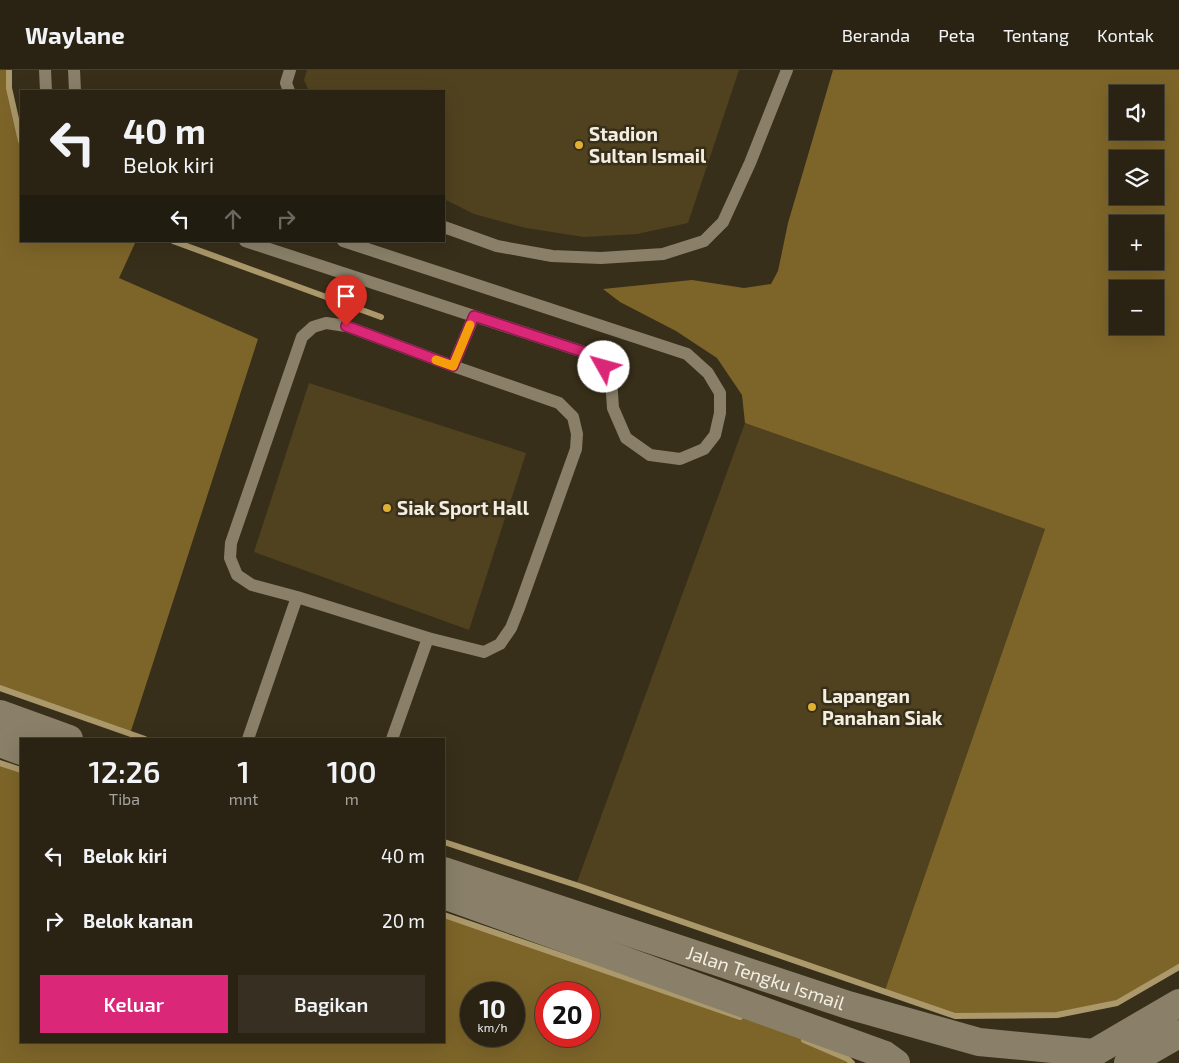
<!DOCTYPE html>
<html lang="id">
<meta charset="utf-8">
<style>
body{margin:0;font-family:"Exo 2",sans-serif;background:#362f22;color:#f1f3f6;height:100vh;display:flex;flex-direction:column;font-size:19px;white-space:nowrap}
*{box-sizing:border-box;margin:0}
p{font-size:16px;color:#a5a4a0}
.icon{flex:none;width:28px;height:28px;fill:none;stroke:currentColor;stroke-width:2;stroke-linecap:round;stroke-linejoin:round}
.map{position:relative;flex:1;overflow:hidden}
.sheet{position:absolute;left:20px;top:668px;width:425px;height:305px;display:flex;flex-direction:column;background:#2a2314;border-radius:0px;box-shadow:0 5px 20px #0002,0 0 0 1px #464034}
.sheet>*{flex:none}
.hud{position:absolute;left:20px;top:20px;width:425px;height:152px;border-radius:0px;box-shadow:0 5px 20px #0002,0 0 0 1px #464034;background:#2a2314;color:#f1f3f6;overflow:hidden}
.fabs{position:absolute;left:1109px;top:15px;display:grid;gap:10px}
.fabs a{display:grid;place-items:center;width:55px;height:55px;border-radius:0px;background:#2a2314;box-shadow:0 5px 20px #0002,0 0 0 1px #464034;font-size:25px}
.speed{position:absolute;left:460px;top:912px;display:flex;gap:10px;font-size:25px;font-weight:700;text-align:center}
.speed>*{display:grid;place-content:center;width:65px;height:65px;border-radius:50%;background:#2a2314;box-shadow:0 5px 20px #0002,0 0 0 1px #464034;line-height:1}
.speed small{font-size:12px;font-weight:400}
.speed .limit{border:8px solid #d22;background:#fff;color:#111}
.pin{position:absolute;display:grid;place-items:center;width:42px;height:42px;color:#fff;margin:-51px -21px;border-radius:50% 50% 50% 0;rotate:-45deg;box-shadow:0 0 5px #0007}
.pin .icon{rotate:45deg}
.me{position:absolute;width:55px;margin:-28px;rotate:308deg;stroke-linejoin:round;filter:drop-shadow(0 0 4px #0008)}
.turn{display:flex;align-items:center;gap:18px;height:105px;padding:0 20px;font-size:22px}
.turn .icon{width:65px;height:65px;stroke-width:2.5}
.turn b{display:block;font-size:35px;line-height:42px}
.lanes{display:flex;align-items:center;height:48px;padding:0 20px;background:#0003;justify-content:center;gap:25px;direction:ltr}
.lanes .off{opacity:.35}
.eta{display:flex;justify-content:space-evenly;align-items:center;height:85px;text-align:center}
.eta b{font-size:30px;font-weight:600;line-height:35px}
.primary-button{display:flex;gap:10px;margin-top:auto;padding:10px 20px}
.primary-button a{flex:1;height:58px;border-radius:0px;background:#db2777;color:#fff;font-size:20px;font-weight:600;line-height:58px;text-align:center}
.primary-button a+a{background:#362f22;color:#f1f3f6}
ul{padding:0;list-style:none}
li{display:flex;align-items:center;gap:15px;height:65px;padding:0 20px}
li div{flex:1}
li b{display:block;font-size:19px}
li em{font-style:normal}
header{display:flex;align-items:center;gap:30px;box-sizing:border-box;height:70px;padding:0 25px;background:#2a2314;border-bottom:1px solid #464034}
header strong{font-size:24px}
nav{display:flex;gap:28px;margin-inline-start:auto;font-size:18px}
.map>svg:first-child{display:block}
.green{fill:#51421f}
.forest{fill:#7d6529;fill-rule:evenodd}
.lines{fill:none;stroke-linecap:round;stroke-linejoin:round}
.stream{stroke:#ab986b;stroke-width:6}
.lane{stroke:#8a8069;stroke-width:12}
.secondary{stroke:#8a8069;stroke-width:28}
.route-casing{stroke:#8e194d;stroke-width:12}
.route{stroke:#db2777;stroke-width:9}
.slow{stroke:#f59e0b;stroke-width:9}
.poi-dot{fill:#dfb034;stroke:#382f1a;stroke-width:2}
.labels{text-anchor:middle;stroke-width:5;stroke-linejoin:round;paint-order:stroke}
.poi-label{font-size:19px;font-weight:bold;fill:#f4eee1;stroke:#382f1a;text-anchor:start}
.street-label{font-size:19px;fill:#f4eee1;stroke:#382f1a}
</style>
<header>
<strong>Waylane</strong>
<nav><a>Beranda</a><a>Peta</a><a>Tentang</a><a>Kontak</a></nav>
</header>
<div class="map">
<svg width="1179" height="993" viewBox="0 0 1179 993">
<rect width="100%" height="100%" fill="#382f1a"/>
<path class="green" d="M 307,0 L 739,0 L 688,153 L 637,164 L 584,167 L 526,158 L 474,144 L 444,129 L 444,21 L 309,21 L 304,10 Z
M 309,313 L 526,383 L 469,560 L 254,482 Z
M 745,353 L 1045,459 L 884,923 L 576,815 Z"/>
<path class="forest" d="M 0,0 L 9,0 L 9,18 L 21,71 L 21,171 L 136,171 L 119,208 L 258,269 L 130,664 L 0,618 Z
M 833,0 L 1179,0 L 1179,897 L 1117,933 L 1057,945 L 955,946 L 884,923 L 1045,459 L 745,353 L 742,325 L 717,288 L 676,261 L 620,232 L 603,219 L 692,210 L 744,218 L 771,214 L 778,201 L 788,153 ZM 1118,24 L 1155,24 L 1155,61 L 1118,61 ZM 1118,89 L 1155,89 L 1155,126 L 1118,126 ZM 1118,154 L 1155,154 L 1155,191 L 1118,191 ZM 1118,219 L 1155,219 L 1155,256 L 1118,256 Z
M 0,693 L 21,700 L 21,971 L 444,971 L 444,845 L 692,931 L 785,961 L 848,989 L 852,993 L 0,993 ZM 471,924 L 514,924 L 514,966 L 471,966 ZM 546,924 L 589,924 L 589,966 L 546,966 Z"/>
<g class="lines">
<path class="stream" d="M 9,0 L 9,18 L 21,71
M 173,171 L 381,247
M 0,618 L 145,669
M 0,693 L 21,700
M 444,772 L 576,815 L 955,946 L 1057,945 L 1117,933 L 1179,897
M 444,845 L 740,947
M 804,970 L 848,989 L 852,993"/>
<path class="lane" d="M 45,0 L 46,21
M 74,0 L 75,21
M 289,21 L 286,13 L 290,0
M 444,157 L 497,176 L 552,186 L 601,188 L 663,184 L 704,171 L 723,152 L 750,93 L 787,0
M 245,171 L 596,286 L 611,308 L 613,338 L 626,368 L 650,385 L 680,389 L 704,379 L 715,365 L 720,343 L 720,323 L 708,303 L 687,284 L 343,171
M 326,253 L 346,256 L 453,296 L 559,333 L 573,347 L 577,364 L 576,379 L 519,538 L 511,558 L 500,574 L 484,582 L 428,568 L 297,527 L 252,515 L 237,505 L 230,488 L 231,473 L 302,267 L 313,257 Z
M 453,296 L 474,246
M 248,669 L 297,527
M 392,669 L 428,568"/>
<g class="secondary">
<path d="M 0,644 L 69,669"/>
<path d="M 0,673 L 21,681"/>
<path id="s1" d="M 444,801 L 848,935 L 979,972 L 1094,983"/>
<path d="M 444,825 L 885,985 L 896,993"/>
<path d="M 1078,992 L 1179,933"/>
<path d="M 1128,993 L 1179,964"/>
</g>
</g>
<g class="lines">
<defs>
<path id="route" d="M 346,256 L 453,296 L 474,246 L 596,286 L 604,297"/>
</defs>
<use href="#route" class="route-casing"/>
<use href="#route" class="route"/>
<path class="slow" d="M 436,290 L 453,296 L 470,255"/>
</g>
<g class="poi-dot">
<circle cx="579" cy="75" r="5"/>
<circle cx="387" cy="438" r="5"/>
<circle cx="812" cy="637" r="5"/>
</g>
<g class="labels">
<g class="poi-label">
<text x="589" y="71">Stadion<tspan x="589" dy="22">Sultan Ismail</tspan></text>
<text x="397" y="445">Siak Sport Hall</text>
<text x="822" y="633">Lapangan<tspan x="822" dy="22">Panahan Siak</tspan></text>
</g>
<g class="street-label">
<text dy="7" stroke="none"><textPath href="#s1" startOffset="339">Jalan Tengku Ismail</textPath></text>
</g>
</g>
</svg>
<div class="fabs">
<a><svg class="icon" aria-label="sound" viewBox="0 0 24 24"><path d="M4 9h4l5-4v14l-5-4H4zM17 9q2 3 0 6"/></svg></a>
<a><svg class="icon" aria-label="layers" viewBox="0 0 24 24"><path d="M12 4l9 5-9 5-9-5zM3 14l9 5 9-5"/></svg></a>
<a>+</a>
<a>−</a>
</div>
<div class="speed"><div>10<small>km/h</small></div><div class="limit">20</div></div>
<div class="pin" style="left:346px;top:256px;background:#d93025"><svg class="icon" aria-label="arrive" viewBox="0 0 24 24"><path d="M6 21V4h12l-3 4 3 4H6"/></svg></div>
<svg class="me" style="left:604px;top:297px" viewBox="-20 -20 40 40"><circle r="19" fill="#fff"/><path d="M0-13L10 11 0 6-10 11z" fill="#db2777"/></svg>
<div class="hud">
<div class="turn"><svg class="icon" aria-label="left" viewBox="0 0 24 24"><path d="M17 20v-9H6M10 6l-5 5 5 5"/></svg><div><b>40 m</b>Belok kiri</div></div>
<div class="lanes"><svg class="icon" aria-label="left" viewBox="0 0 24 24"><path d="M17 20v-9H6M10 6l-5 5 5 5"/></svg><svg class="icon off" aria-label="ahead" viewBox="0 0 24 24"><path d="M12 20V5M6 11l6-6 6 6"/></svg><svg class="icon off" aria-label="right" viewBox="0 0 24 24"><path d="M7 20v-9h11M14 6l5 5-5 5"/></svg></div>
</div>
<section class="sheet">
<div class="eta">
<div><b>12:26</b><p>Tiba</p></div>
<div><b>1</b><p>mnt</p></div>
<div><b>100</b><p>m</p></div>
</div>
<ul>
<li><svg class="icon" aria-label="left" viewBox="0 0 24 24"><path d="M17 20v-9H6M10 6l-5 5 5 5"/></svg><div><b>Belok kiri</b></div><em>40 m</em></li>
<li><svg class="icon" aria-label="right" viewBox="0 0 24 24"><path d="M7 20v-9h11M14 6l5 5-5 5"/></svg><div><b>Belok kanan</b></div><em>20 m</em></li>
</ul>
<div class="primary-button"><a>Keluar</a><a>Bagikan</a></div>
</section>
</div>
